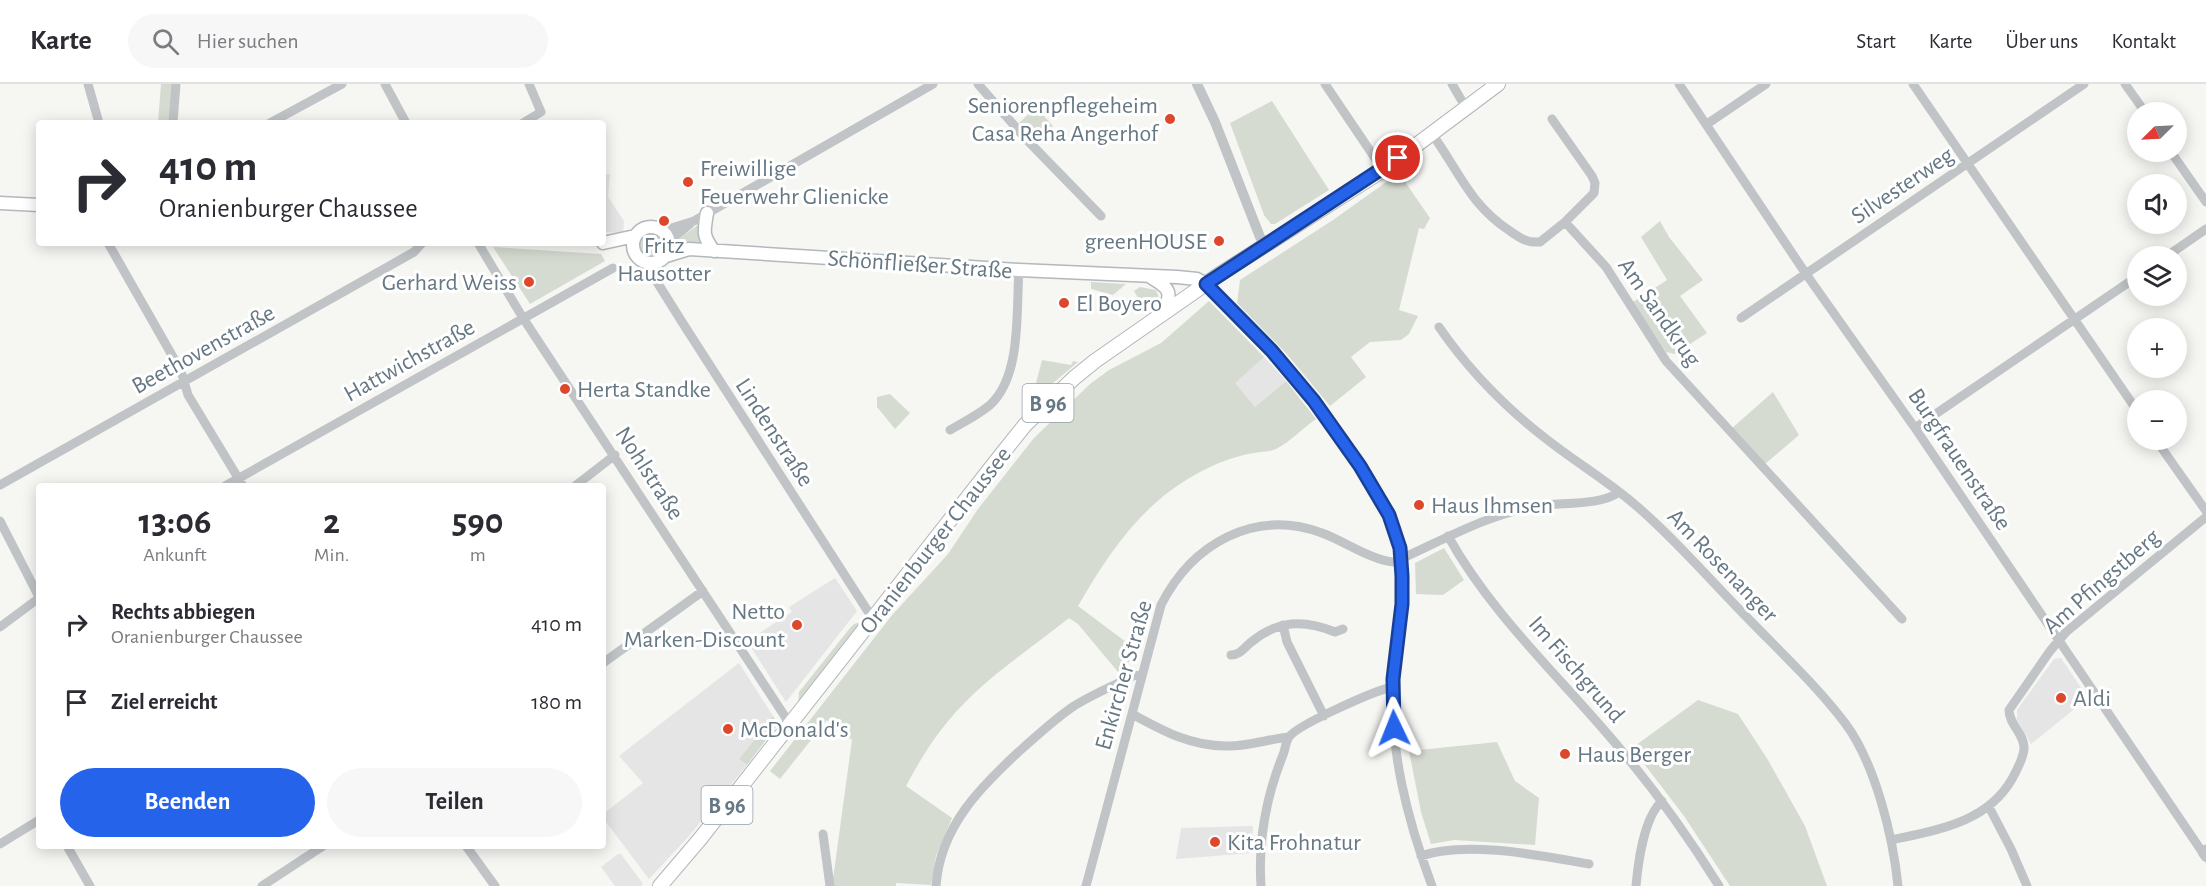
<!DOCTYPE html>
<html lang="de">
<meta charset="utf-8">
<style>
body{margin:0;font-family:"Alegreya Sans",sans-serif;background:#f7f7f7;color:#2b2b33;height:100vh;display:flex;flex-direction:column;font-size:22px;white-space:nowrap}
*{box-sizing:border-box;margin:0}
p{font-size:20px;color:#7c7c81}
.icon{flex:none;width:33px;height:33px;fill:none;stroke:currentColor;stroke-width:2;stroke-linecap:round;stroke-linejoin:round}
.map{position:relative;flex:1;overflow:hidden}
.details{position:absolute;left:36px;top:399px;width:570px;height:366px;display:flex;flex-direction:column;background:#fff;border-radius:6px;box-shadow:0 3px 15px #0003}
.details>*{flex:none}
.top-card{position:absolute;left:36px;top:36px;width:570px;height:126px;border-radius:6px;box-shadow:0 3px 15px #0003;background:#fff;color:#2b2b33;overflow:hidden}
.needle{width:39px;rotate:246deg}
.fabs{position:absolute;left:2127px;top:18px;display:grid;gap:12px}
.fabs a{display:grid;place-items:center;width:60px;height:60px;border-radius:50%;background:#fff;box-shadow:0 3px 15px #0003;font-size:30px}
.pin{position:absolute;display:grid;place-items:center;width:51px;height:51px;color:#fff;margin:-26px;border:3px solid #fff;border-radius:50%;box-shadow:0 2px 6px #0007}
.me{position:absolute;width:66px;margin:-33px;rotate:358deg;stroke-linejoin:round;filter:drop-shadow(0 0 4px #0008)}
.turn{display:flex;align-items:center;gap:21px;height:126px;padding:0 24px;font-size:27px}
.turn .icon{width:78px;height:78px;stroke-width:2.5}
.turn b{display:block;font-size:42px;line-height:51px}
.eta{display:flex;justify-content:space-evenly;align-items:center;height:102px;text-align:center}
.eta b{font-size:36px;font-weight:700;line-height:42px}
.cta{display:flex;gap:12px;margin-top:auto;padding:12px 24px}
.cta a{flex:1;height:69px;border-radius:36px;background:#2563eb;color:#fff;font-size:24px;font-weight:700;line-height:69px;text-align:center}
.cta a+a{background:#f7f7f7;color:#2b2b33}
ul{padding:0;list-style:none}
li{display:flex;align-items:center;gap:18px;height:78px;padding:0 24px}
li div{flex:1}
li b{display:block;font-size:22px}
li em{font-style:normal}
header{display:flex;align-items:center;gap:36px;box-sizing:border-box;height:84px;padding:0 30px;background:#fff;border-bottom:2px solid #e1e1e2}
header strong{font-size:28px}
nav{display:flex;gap:33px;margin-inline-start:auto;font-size:21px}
.search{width:420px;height:54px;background:#f7f7f7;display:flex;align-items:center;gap:15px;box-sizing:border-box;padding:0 21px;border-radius:33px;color:#7c7c81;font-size:22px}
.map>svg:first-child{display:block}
.built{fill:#e4e5e4}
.green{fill:#d6dbd2}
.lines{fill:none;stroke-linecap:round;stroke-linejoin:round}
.secondary-casing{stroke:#b2b8bc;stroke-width:15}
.primary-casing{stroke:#b1b6ba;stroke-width:16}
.minor{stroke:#c0c4c7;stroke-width:9}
.tertiary{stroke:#c0c4c7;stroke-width:10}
.secondary{stroke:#fff;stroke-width:12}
.primary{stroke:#fff;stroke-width:14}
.route-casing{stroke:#184099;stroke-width:15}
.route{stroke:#2563eb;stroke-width:10}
.poi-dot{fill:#dd482d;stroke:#fff;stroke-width:2}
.labels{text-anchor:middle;stroke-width:6;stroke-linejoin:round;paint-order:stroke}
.shield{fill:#fff;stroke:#94a0a8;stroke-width:1.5}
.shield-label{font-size:22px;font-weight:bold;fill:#667883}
.poi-label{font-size:24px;fill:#667883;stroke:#fff;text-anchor:start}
.street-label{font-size:24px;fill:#667883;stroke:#fff}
</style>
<header>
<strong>Karte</strong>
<div class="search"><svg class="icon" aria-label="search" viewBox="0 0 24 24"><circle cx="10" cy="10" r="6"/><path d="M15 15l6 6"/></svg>Hier suchen</div>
<nav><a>Start</a><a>Karte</a><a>Über uns</a><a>Kontakt</a></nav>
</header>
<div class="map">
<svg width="2206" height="802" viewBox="0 0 2206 802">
<rect width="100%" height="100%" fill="#f6f6f3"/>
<path class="built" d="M 603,90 L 610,90 L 608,113 L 624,137 L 623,149 L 603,148 Z
M 1264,273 L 1286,297 L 1255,323 L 1234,299 Z
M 835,494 L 857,527 L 786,618 L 747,557 L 792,528 L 789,523 Z
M 2061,574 L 2088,614 L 2031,660 L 2017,636 L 2017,626 L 2054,575 Z
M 739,579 L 773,632 L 739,675 L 747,681 L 690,751 L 649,795 L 603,734 L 603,730 L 643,699 L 619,672 Z
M 1253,742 L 1251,769 L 1176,775 L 1181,744 Z
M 618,770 L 621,770 L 643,800 L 641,802 L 615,802 L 601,783 Z"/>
<path class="green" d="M 161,0 L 173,0 L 171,39 L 158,39 Z
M 1272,17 L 1329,106 L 1275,140 L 1271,140 L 1264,131 L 1230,39 Z
M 1036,23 L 1053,42 L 1036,57 L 1018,40 Z
M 1399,89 L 1430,134 L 1424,145 L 1419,144 L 1399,226 L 1418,232 L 1409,250 L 1401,256 L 1370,258 L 1351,273 L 1366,293 L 1330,322 L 1285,268 L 1237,219 L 1240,196 L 1333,136 Z
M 1660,137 L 1669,153 L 1703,196 L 1680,212 L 1707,249 L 1675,270 L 1666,268 L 1633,218 L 1667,196 L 1641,153 Z
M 701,139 L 705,160 L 679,158 L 678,155 Z
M637 162a14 14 0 1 1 28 0a14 14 0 1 1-28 0Z
M 493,163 L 601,170 L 605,177 L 530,220 Z
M 1091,198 L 1126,200 L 1113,211 L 1091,205 Z
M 1140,203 L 1156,206 L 1159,214 L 1144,224 L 1134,207 Z
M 1209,217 L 1264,273 L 1235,299 L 1255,323 L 1286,297 L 1316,335 C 1303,344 1290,358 1276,365 C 1270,368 1261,367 1254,369 C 1242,371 1229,375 1219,379 C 1150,408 1114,460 1078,522 L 1138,567 L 1128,579 L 1118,588 L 1078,540 L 1069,534 C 1029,566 982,596 949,636 C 932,656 919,678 906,702 L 952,734 L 936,772 L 931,801 L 896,799 L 896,802 L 832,802 L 852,656 L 827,636 L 780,695 L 770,687 L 893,530 L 948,470 L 978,425 L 1034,354 L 1090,300 L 1109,286 L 1161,259 Z
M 1042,276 L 1071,281 L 1073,277 L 1078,278 L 1027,321 L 1034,307 Z
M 1773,308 L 1799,351 L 1765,380 L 1731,345 Z
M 890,310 L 910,329 L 895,345 L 877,323 L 877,313 Z
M 1444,464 L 1464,496 L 1443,511 L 1416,510 L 1415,479 Z
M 864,537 L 798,624 L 799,608 L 850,544 L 854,540 Z
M 1698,616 L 1738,630 L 1768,676 L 1805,742 L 1827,802 L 1730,802 L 1684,732 L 1632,664 Z
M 773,632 L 778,640 L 747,681 L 739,675 Z
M 1497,658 L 1515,697 L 1539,714 L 1535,761 L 1454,756 L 1431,760 L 1421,728 L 1409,667 Z"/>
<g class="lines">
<defs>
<path id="secondary" d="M 0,119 L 39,121
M 707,129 C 704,148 702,151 714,167
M633 161a18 18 0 1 1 36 0a18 18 0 1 1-36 0Z
M 603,159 L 635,152
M 666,172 L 689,165 L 1019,186 L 1177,193 L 1197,195 L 1206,200
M 1152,194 C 1171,205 1172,209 1163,229"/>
<path id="primary" d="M 660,802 L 700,755 L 1001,371 L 1025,341 L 1074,294 L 1095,277 L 1217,192 L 1383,86 L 1498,0"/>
</defs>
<use href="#secondary" class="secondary-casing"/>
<use href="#primary" class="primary-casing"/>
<path class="minor" d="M 88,0 L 99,39
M 385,0 L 406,39
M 978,0 L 1026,55 L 1101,132
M 1325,0 L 1383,86
M 1452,0 L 1466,24
M 1679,0 L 1806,190 L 1915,344 L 2203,769 L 2206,765
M 1913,0 L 2138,328
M 2125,0 L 2145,28
M 173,39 L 176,0
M 270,39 L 342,0
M 523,39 L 541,28 L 529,0
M 1707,40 L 1766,0
M 1432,50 C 1459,87 1469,120 1510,147 C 1520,154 1527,159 1540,158 L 1565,138 L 1594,109 L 1595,99 L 1592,92 L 1552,35
M 2171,68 L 2206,118
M 1565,138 L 1606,183 L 1666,277 L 1902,535
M 662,147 L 694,137 L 933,0
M 669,157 L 690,140
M 108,159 L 181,287 L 188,311 L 243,402
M 478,159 L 523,234 L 786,634 L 792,639
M 2167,172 L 2206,145
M 648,179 L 652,190 L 682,238 L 869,529 L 875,534
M 1206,200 C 1218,210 1228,221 1238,232 C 1290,286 1338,343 1375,408 C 1386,426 1397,445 1400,466 C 1406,509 1396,550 1393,593 C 1389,665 1407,735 1432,802
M 1741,234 L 2084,0
M 1439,243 C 1468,285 1505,323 1545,354 C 1574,377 1606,396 1633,419 C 1670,450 1703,488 1736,522 C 1772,560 1813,597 1845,639 C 1875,679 1893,752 1898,802
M 1915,344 L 2138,192
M 950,346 C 964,338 978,331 990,321 C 1022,292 1016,226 1019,186
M 2156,356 L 2206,427
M 0,401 L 414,168 L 422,159
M 225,402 L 613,184
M 575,402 L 615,371
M 0,437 L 39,513
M 1448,452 C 1494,535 1567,599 1626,672 C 1660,713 1691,757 1719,802
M 1283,541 L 1287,558 L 1324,632
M 0,543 L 39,514
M 1231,571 C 1240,571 1244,564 1250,559 C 1277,536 1304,535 1335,548 L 1343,545
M 603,579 L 703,507
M 1132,630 C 1163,647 1192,663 1229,662 C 1249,662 1269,655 1289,653
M 1989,723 L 2011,765 L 2027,802
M 823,750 L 830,802
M 1891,756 C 1936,746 1987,739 2012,695 C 2017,686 2023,675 2024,665 C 2025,650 2009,641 2009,626 L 2050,567 L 2066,548 L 2206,433
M 0,760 L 39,736
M 67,762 L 90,802
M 466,762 L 495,802
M 1421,772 C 1465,756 1543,772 1589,780
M 262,802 L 323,762
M 936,802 C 940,742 982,701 1024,663 C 1040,649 1056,634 1074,622 C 1093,610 1115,601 1135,591 L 1141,593
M 1086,802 L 1161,521 C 1192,460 1254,424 1322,449 C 1344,457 1371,476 1394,478 C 1442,457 1485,431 1537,422 C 1560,418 1601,422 1619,408
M 1261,802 C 1258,756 1266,713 1283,671 C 1285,666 1286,657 1289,653 C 1297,641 1378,605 1393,603
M 1636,802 C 1638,779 1644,733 1662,717"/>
<path class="tertiary" d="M 1197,0 L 1215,38 L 1260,153 L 1266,162
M 2203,769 L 2206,773"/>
<use href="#secondary" class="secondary"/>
<use href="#primary" class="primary"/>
</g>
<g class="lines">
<defs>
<path id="route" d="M 1394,644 L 1393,595 L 1402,520 L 1402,492 L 1400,464 L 1389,431 L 1360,382 L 1314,317 L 1272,267 L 1206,200 L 1398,74"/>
</defs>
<use href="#route" class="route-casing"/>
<use href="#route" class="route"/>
</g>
<g class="poi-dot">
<circle cx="1170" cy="35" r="6"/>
<circle cx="688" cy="98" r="6"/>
<circle cx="664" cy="137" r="6"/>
<circle cx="1219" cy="157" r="6"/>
<circle cx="529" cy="198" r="6"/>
<circle cx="1064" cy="219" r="6"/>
<circle cx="565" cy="305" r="6"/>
<circle cx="1419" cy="421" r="6"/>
<circle cx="797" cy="541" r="6"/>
<circle cx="2061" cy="614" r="6"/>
<circle cx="728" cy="645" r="6"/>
<circle cx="1565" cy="670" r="6"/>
<circle cx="1215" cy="758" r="6"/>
</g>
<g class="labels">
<g class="shield">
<rect x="1022.5" y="300" width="51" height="38" rx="4.5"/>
<rect x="701.5" y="702" width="51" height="38" rx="4.5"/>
</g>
<g class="shield-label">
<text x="1048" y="327">B 96</text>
<text x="727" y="729">B 96</text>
</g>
<g class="poi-label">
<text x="1158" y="29" text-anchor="end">Seniorenpflegeheim<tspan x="1158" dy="28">Casa Reha Angerhof</tspan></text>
<text x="700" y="92">Freiwillige<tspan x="700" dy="28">Feuerwehr Glienicke</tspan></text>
<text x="1207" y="165" text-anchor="end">greenHOUSE</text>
<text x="664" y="169" text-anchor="middle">Fritz<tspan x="664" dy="28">Hausotter</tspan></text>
<text x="517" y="206" text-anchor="end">Gerhard Weiss</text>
<text x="1076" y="227">El Boyero</text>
<text x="577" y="313">Herta Standke</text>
<text x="1431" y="429">Haus Ihmsen</text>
<text x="785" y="535" text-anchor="end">Netto<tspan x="785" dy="28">Marken-Discount</tspan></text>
<text x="2073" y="622">Aldi</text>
<text x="740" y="653">McDonald's</text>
<text x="1577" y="678">Haus Berger</text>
<text x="1227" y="766">Kita Frohnatur</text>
</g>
<g class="street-label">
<text transform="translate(1902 101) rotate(-34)" y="8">Silvesterweg</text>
<text transform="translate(920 180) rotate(4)" y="8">Schönfließer Straße</text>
<text transform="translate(1660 228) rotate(55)" y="8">Am Sandkrug</text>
<text transform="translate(203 265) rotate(-29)" y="8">Beethovenstraße</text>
<text transform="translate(409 276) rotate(-29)" y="8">Hattwichstraße</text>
<text transform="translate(775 348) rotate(57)" y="8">Lindenstraße</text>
<text transform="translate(1960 375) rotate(56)" y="8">Burgfrauenstraße</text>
<text transform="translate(650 389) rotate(57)" y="8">Nohlstraße</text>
<text transform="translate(935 456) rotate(-52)" y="8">Oranienburger Chaussee</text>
<text transform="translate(1723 481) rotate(46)" y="8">Am Rosenanger</text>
<text transform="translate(2101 497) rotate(-41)" y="8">Am Pfingstberg</text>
<text transform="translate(1577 585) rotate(49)" y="8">Im Fischgrund</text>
<text transform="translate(1123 591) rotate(-74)" y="8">Enkircher Straße</text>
</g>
</g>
</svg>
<div class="fabs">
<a><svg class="needle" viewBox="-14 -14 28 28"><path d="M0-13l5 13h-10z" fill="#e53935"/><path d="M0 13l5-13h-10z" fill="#7c7c81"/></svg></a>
<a><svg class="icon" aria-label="sound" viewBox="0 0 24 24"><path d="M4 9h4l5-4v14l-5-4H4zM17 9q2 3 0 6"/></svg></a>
<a><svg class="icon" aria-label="layers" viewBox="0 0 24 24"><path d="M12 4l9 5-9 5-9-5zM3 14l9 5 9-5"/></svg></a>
<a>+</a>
<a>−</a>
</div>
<div class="pin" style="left:1398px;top:74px;background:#d93025"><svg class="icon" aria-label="arrive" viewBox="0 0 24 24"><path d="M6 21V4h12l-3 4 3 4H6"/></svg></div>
<svg class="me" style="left:1394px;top:644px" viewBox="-20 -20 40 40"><path d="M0-17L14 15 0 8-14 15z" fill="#2563eb" stroke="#fff" stroke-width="4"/></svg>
<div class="top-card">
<div class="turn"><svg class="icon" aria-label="right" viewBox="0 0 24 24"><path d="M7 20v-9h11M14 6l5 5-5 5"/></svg><div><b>410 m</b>Oranienburger Chaussee</div></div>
</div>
<section class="details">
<div class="eta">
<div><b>13:06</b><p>Ankunft</p></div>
<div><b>2</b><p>Min.</p></div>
<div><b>590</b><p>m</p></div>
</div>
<ul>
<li><svg class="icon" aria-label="right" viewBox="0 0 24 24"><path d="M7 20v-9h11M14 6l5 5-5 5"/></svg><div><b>Rechts abbiegen</b><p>Oranienburger Chaussee</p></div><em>410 m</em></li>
<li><svg class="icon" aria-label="arrive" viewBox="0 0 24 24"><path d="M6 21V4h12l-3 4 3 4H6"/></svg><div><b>Ziel erreicht</b></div><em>180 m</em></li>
</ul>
<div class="cta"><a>Beenden</a><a>Teilen</a></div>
</section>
</div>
